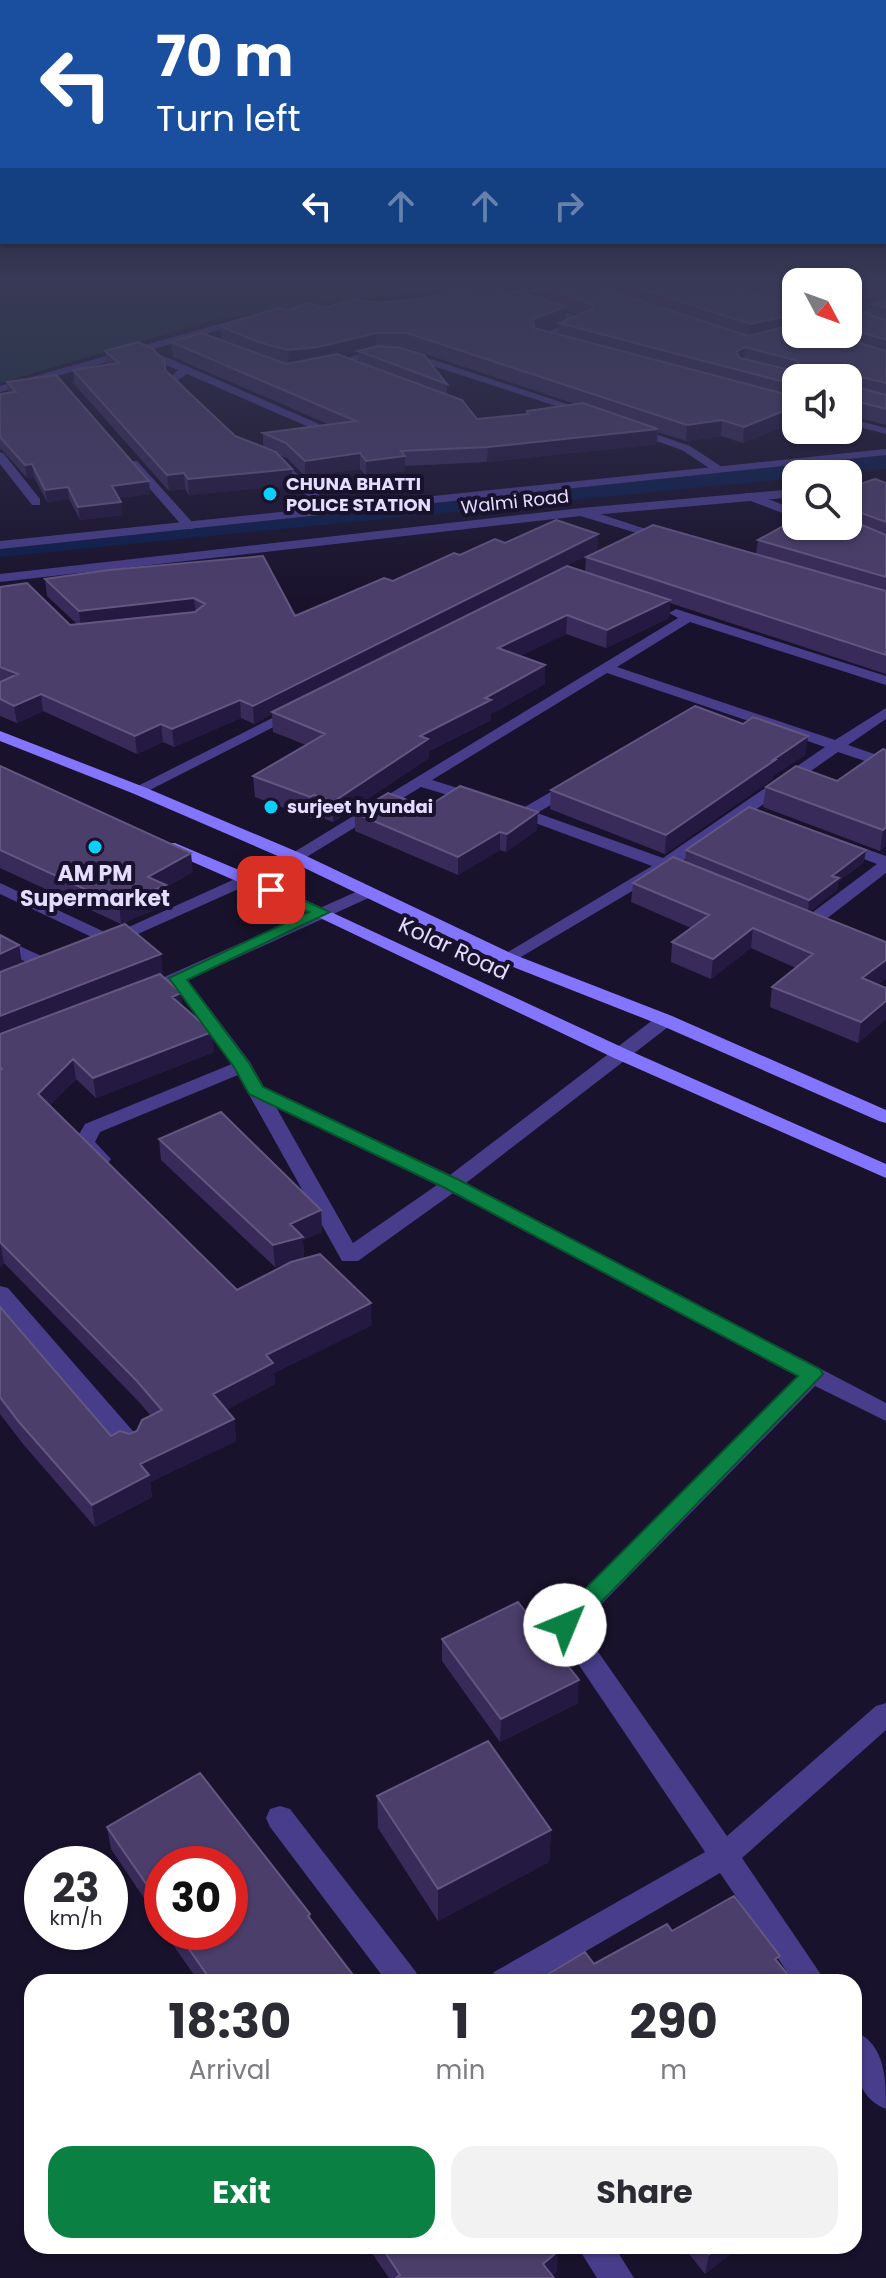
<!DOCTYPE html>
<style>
body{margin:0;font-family:Poppins,sans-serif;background:#f2f2f3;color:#2b2b33;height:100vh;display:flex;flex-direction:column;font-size:30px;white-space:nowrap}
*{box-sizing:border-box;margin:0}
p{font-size:26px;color:#7c7c81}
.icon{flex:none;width:44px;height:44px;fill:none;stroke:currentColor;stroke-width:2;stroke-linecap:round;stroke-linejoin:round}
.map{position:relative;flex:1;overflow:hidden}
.panel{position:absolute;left:24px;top:1974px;width:838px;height:280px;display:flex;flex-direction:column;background:#fff;border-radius:24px;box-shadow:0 2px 6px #0004}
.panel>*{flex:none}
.top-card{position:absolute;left:0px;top:0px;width:886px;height:244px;box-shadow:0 2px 6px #0004;background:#1a4fa0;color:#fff;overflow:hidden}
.needle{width:52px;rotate:131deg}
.fabs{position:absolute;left:782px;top:268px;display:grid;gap:16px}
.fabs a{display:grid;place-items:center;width:80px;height:80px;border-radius:16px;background:#fff;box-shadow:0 2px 6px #0004;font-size:40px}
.speed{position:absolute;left:24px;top:1846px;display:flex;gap:16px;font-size:40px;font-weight:700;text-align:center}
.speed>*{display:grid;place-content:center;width:104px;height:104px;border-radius:50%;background:#fff;box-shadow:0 2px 6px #0004;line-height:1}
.speed small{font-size:20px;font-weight:400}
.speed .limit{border:12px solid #d22;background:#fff;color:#111}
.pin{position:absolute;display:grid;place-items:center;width:68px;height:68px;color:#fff;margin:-34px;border-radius:16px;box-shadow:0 4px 12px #0006}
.me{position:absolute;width:88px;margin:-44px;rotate:45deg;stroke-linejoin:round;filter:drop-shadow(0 0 6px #0008)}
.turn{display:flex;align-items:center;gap:28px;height:168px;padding:0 24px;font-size:36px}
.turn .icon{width:104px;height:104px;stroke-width:2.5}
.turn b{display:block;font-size:56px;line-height:68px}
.lanes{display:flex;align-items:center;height:76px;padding:0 24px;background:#0003;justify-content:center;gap:40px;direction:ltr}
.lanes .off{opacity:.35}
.eta{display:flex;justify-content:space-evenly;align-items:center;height:136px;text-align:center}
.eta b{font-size:48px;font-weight:700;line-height:56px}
.cta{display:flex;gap:16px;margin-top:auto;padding:16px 24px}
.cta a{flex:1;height:92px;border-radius:24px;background:#0b8043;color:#fff;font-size:32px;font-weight:700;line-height:92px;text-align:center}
.cta a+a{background:#f2f2f3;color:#2b2b33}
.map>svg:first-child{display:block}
.green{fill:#153436}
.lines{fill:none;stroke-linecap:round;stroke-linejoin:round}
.canal{fill:#0c1d4b;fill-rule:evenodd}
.minor{fill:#473d8a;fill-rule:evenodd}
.tertiary{fill:#473d8a;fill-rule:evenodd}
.secondary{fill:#8475fe;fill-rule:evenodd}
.wall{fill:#392b59;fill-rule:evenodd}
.shaded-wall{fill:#241940}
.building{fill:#4b3e6b;stroke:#635782;stroke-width:2;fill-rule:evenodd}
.route{fill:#0b8043;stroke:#07532c;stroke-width:2}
.poi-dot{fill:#0bd0fd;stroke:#19122c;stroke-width:3}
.labels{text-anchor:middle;stroke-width:8;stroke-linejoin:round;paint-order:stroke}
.far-poi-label{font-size:18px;font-weight:bold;fill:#e4ddff;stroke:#19122c;text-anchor:start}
.far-street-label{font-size:18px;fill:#e4ddff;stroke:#19122c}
.poi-label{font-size:22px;font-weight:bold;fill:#e4ddff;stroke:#19122c}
.street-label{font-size:22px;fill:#e4ddff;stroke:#19122c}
</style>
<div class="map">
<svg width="886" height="2278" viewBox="0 0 886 2278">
<rect width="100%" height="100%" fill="#19122c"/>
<path class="green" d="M 0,282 L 528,282 L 319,303 L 210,321 L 0,383 Z"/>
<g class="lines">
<path class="canal" d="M 886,455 L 886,469 L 796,474 L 796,478 L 0,557 L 0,543 Z"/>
<path class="minor" d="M 568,282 L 598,282 L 495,298 L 490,295 Z
M 539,305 L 545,305 L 590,321 L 548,338 L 553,339 L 553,343 L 534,340 L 534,336 L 575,321 L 539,309 Z
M 886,305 L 886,311 L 848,320 L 848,314 Z
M 244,317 L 249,320 L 248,322 L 150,350 L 319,424 L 319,428 L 311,428 L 187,374 L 178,380 L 192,395 L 183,397 L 167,380 L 178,370 L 139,353 L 0,392 L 0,386 Z
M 378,348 L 407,351 L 597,414 L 587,416 L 402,356 L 378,354 L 326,369 L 321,366 Z
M 848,418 L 886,428 L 886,434 L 848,424 Z
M 632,426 L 690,446 L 725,469 L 715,472 L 682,450 L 628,431 L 628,427 Z
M 0,452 L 4,454 L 40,499 L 40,505 L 32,505 L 0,464 Z
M 269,455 L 277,455 L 332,507 L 332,513 L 324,513 L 269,459 Z
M 129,461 L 137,461 L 193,523 L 193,529 L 185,529 L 129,465 Z
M 745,493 L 753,493 L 796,510 L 796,518 L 745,499 Z
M 577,509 L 585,509 L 673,538 L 663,541 L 577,515 Z
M 676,609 L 886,676 L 886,685 L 690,622 L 617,667 L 835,740 L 886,708 L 886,719 L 848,745 L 886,758 L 886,768 L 838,752 L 678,864 L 696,873 L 694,877 L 688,878 L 666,871 L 509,964 L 500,959 L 503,955 L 652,866 L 505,812 L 505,806 L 523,808 L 568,782 L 580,782 L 580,788 L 537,813 L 663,858 L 825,747 L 607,673 L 432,780 L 483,796 L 483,802 L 471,802 L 421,787 L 300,861 L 288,861 L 286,857 L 678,618 L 669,613 Z
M 296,706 L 303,710 L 301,713 L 144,793 L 132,793 L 130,790 Z
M 841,840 L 886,856 L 886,873 L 817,926 L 805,926 L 802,922 L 805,918 L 877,864 L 835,848 L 833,845 L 835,842 Z
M 246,874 L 252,875 L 254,879 L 252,883 L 111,946 L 0,894 L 0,883 L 111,935 Z
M 367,887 L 373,888 L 375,892 L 373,896 L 188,980 L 250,1062 L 264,1087 L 450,1175 L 658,1016 L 672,1016 L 674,1020 L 672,1024 L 466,1183 L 886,1403 L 886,1421 L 815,1386 L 580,1626 L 727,1836 L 876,1706 L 886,1703 L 886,1730 L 742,1858 L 826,1982 L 794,1982 L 720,1873 L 533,1982 L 490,1982 L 494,1972 L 705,1852 L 552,1625 L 556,1618 L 797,1376 L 453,1193 L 358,1261 L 342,1261 L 238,1075 L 100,1132 L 95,1142 L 111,1159 L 108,1163 L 94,1163 L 74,1143 L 85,1124 L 232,1064 L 174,986 L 162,986 L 159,982 L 162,978 ZM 276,1107 L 437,1185 L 353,1243 Z
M 0,937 L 50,960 L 53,964 L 50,968 L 38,968 L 0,949 Z
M 0,1286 L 8,1288 L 139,1438 L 143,1444 L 139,1450 L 131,1453 L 123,1450 L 0,1307 Z
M 280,1806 L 290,1809 L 416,1972 L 420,1982 L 387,1982 L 270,1827 L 266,1818 L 270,1809 Z
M 854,2031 C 886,2044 886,2080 886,2109 C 853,2096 854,2061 854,2031 Z
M 577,2246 L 614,2246 L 634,2278 L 597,2278 Z"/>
<path class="tertiary" d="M 886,449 L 886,455 L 0,549 L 0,541 Z
M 796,489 L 796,497 L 581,516 L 0,582 L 0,574 L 581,508 Z"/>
<path class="secondary" d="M 0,731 L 144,787 L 300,853 L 515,955 L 672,1016 L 886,1110 L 886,1123 L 879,1121 L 658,1024 L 503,963 L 294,863 L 260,879 L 628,1050 L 886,1164 L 886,1178 L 614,1058 L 316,916 L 163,849 L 161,846 L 163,843 L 175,843 L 246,873 L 280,857 L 132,793 L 0,741 Z"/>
</g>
<path class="wall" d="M 592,282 L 796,282 L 796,334 L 848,334 L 848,282 L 886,282 L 886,425 L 848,415 L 848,378 L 796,378 L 796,421 L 743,443 L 721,436 L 686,441 L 658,432 L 657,444 L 487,462 L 405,466 L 405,471 L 366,476 L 360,469 L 305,476 L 287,458 L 278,455 L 293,485 L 189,495 L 185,489 L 169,491 L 74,384 L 73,370 L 106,365 L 105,351 L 165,362 L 165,370 L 235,436 L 263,447 L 263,433 L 330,425 L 173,357 L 171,342 L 221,340 L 220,326 L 288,310 L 510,293 L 539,298 L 540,286 L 592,285 ZM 756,285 L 755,293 L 742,288 ZM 862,297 L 881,301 L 872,304 L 871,315 L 855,310 L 861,309 ZM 566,310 L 579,315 L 566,320 ZM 559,324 L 558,335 L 541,330 ZM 402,348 L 407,348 L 575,404 L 527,411 L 527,414 L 477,419 L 447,395 L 447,384 ZM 358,352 L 359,362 L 343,356 Z
M 7,382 L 150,494 L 119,498 L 122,515 L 80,520 L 69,499 L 47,502 L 34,477 L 27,478 L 1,449 L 0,450 L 0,394 L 8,393 Z
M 886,483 L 886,674 L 670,603 L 669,618 L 606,648 L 566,634 L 520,656 L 545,684 L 491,714 L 491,720 L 429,751 L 429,758 L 333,822 L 315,815 L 311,818 L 255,797 L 253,776 L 306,745 L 273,732 L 272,714 L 254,724 L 241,718 L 174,747 L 163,742 L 137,754 L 43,711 L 17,723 L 0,716 L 0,587 L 70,625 L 77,624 L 47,596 L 45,579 L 109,570 L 295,616 L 393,581 L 460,555 L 505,543 L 598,534 L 597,550 L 485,607 L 585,572 L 586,557 L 756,554 L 758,540 L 848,526 L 848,488 Z
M 743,724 L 808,736 L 805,755 L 773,776 L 773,779 L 665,854 L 550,809 L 551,790 Z
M 886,750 L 886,846 L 880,851 L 763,807 L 766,787 L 837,781 Z
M 0,766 L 193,872 L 166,887 L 168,904 L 121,924 L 0,868 Z
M 427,807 L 537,830 L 506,852 L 500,850 L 458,875 L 355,831 L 355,813 Z
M 686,850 L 864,862 L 838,882 L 837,890 L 809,912 L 886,978 L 877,985 L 886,988 L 886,1019 L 858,1043 L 770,1007 L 772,987 L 796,968 L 751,948 L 711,979 L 671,962 L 672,942 L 691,928 L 631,902 L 633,883 L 685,862 Z
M 0,935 L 19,945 L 22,963 L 163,974 L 160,975 L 214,1052 L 96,1098 L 76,1079 L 50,1105 L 237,1290 L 288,1263 L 275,1267 L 161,1160 L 159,1139 L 321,1210 L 322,1232 L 303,1240 L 304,1258 L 372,1325 L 274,1373 L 275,1384 L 226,1410 L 234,1419 L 236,1441 L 150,1482 L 152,1497 L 95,1527 L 23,1444 L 0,1414 L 0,1307 L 111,1436 L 129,1434 L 137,1431 L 151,1416 L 139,1402 L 4,1263 L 0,1267 Z
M 442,1639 L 578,1703 L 500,1742 L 442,1661 Z
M 377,1796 L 551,1830 L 549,1862 L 438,1921 L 378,1828 Z
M 107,1827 L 310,1914 L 311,1920 L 353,1982 L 199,1982 L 164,1932 L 230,1932 L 162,1864 L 162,1929 L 160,1922 L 111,1849 Z
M 367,2246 L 554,2246 L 557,2272 L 552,2276 L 554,2278 L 389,2278 Z
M 683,2246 L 740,2246 L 705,2274 Z"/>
<path class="shaded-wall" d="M 735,282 L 756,282 L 756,285 L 734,290 Z
M 862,294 L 861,309 L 848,312 L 848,299 Z
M 566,307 L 566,321 L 533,333 L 533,319 Z
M 796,314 L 796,328 L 749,339 L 750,324 Z
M 376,333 L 376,348 L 318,362 L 289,365 L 288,350 Z
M 745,347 L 744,362 L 735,367 L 736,352 Z
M 796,406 L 796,421 L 743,443 L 744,427 Z
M 722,420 L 721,436 L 686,441 L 687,425 Z
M 658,429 L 657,444 L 487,462 L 488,447 Z
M 360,453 L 360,469 L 305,476 L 305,461 Z
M 405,456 L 405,471 L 366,476 L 366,461 Z
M 32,464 L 34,477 L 27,478 L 25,465 Z
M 292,469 L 293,485 L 189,495 L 188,479 Z
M 184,473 L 185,489 L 169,491 L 167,475 Z
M 149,481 L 150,494 L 114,499 L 112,486 Z
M 68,487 L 69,499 L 47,502 L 45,490 Z
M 121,502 L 122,515 L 80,520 L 78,507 Z
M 598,534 L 597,550 L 275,713 L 272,712 L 272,714 L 254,724 L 253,706 Z
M 194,598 L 196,615 L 81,628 L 79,611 Z
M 670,600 L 669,618 L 606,648 L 607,630 Z
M 567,615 L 566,634 L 498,667 L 498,648 Z
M 545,665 L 545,684 L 491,714 L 491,720 L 429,751 L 429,758 L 333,822 L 333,802 L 420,736 Z
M 41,694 L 43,711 L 17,723 L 14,706 Z
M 240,700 L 241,718 L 174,747 L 172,729 Z
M 161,724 L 163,742 L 137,754 L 135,736 Z
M 808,736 L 805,755 L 773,776 L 773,779 L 665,854 L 666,835 Z
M 314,795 L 315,815 L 311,818 L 310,797 Z
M 538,812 L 537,830 L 506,852 L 507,834 Z
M 886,827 L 886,846 L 880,851 L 883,830 Z
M 500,832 L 500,850 L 458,875 L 458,857 Z
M 866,850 L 864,862 L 838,882 L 837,890 L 808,913 L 809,900 L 832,876 Z
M 191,853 L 193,872 L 166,887 L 168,904 L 121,924 L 119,905 L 148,877 Z
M 753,928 L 751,948 L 711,979 L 713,959 Z
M 19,945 L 22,965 L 0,975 L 0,954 Z
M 161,954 L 163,974 L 0,1038 L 0,1016 Z
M 886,960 L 886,978 L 859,999 L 862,978 Z
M 181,993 L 183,1013 L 172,997 Z
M 886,1001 L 886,1019 L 858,1043 L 861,1022 Z
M 212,1032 L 214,1052 L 96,1098 L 93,1078 Z
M 73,1059 L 76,1079 L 41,1114 L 38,1094 Z
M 321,1210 L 322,1232 L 303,1240 L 304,1258 L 275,1267 L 273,1245 L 290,1224 Z
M 0,1242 L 4,1263 L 0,1267 Z
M 371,1303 L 372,1325 L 274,1373 L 275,1384 L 215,1416 L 213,1394 L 266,1355 Z
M 234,1419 L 236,1441 L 150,1482 L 152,1497 L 95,1527 L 92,1505 L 140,1464 Z
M 579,1680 L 578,1703 L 500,1742 L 501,1719 Z
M 551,1830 L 549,1862 L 438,1921 L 438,1889 Z
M 353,1975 L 353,1982 L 346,1982 L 346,1979 Z
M 719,2246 L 740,2246 L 705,2274 L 709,2254 Z
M 558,2251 L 557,2272 L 550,2278 L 543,2264 Z"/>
<path class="building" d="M 555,282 L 583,282 L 748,336 L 796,324 L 796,334 L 829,334 L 886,351 L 886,383 L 848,374 L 849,385 L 886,395 L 886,409 L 848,399 L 848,378 L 796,378 L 796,385 L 559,323 L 592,309 L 593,305 L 540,286 ZM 745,347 L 798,361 L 799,372 L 740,358 L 736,352 Z
M 620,282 L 724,282 L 796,307 L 796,314 L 750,324 Z
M 757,282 L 796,282 L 796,296 Z
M 864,282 L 886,282 L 886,288 Z
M 489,286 L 510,293 L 518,291 L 566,307 L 533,319 L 534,328 L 796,397 L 796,406 L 744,427 L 722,420 L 687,425 L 407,333 L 376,333 L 318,347 L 288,350 L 258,342 L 220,326 L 279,308 L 288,310 L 309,303 L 325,308 L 353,299 L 378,303 L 427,298 L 460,289 Z
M 848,289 L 862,294 L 848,299 Z
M 886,300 L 886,308 L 872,304 Z
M 848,308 L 886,320 L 886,340 L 848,328 Z
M 202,333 L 286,364 L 337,354 L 462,400 L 477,419 L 528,414 L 527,411 L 583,403 L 658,429 L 488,447 L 401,451 L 405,456 L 366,461 L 360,453 L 305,461 L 286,443 L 263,433 L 356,421 L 171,342 Z
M 138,342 L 152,348 L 165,362 L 165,370 L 235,436 L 276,452 L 292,469 L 188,479 L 184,473 L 167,475 L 73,370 L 119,363 L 105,351 Z
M 378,346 L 401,348 L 424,355 L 447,384 L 358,351 Z
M 56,375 L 149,481 L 112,486 L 121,502 L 78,507 L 68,487 L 45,490 L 32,464 L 25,465 L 0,437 L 0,394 L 16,392 L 7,382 Z
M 875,479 L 886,483 L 886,522 L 848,508 L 848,488 Z
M 796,519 L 796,526 L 848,526 L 848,519 L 886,535 L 886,577 L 758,540 Z
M 556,520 L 598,534 L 253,706 L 240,700 L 172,729 L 161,724 L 135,736 L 41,694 L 14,706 L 0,699 L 0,682 L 18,674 L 0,667 L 0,587 L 27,583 L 70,625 L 195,612 L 205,604 L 194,598 L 79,611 L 45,579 L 109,570 L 263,556 L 295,616 L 384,578 L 393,581 L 454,553 L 460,555 L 495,539 L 505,543 Z
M 653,525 L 886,591 L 886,655 L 586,557 Z
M 567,566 L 670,600 L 607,630 L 567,615 L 498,648 L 545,665 L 485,698 L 491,700 L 420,736 L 428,739 L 333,802 L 314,795 L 310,797 L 253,776 L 325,734 L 272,712 Z
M 695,706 L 743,724 L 753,717 L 808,736 L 773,760 L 775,760 L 666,835 L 551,790 Z
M 883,749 L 886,750 L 886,827 L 883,830 L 766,787 L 796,766 L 837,781 Z
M 0,766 L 191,853 L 148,877 L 166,885 L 119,905 L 0,850 Z
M 460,786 L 538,812 L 507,834 L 500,832 L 458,857 L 355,813 L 388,793 L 427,807 Z
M 749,807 L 866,850 L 832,876 L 839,878 L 809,900 L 686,850 Z
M 673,857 L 886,942 L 886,960 L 862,978 L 886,988 L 886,1001 L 861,1022 L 772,987 L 813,954 L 753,928 L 713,959 L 672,942 L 709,915 L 633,883 Z
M 125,924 L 161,954 L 0,1016 L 0,972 Z
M 0,935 L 19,945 L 0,954 Z
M 160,974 L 181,993 L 172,997 L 212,1032 L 93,1078 L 73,1059 L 38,1094 L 237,1290 L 291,1262 L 320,1254 L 371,1303 L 266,1355 L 273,1363 L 213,1394 L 234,1419 L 140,1464 L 149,1475 L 92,1505 L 19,1422 L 0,1397 L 0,1307 L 111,1436 L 120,1431 L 129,1434 L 137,1431 L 142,1420 L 162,1410 L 136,1380 L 0,1242 L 0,1070 L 2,1069 L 0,1067 L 0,1034 Z
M 221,1112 L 321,1210 L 290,1224 L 303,1237 L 273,1245 L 159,1139 Z
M 518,1602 L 579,1680 L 501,1719 L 442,1639 Z
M 488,1741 L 551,1830 L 438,1889 L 377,1796 Z
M 200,1773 L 310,1914 L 308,1916 L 353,1975 L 346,1979 L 348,1982 L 212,1982 L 177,1932 L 230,1932 L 230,1864 L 162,1864 L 162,1911 L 158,1905 L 160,1904 L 107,1827 Z
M 734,1896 L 780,1956 L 775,1959 L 794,1982 L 535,1982 L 585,1952 L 594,1964 L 667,1924 L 672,1931 Z
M 381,2246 L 554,2246 L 558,2251 L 543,2264 L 554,2278 L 396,2278 L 400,2275 Z
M 703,2246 L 719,2246 L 709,2254 Z"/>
<linearGradient id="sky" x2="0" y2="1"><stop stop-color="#0e0a18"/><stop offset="0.47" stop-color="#383956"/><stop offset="1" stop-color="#383956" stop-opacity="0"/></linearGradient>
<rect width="886" height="601" fill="url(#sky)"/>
<path class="route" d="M 271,886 L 330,912 L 187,980 L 249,1063 L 263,1087 L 459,1180 L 820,1369 L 823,1374 L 573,1631 L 565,1634 L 556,1631 L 553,1625 L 556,1618 L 798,1376 L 445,1188 L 249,1094 L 234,1067 L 169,978 L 309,912 L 266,894 L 264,890 Z"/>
<g class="poi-dot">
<circle cx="270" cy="494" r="8"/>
<circle cx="271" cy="807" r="8"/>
<circle cx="95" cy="847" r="8"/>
</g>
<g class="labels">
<g class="far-poi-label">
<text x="286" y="490">CHUNA BHATTI<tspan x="286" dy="21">POLICE STATION</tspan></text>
<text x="287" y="813">surjeet hyundai</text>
</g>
<g class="far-street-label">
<text transform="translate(515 502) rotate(-6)" y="6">Walmi Road</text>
</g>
<g class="poi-label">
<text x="95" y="881">AM PM<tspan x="95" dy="25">Supermarket</tspan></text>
</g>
<g class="street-label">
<text transform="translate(454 948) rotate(25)" y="8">Kolar Road</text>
</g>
</g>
</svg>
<div class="fabs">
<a><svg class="needle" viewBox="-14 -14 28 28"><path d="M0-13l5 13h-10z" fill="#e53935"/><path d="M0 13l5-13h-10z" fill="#7c7c81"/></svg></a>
<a><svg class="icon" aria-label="sound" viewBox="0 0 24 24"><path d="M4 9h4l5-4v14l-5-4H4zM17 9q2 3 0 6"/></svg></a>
<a><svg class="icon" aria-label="search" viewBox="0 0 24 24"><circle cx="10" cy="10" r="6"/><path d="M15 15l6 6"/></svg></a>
</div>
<div class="speed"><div>23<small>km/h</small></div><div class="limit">30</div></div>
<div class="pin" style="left:271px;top:890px;background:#d93025"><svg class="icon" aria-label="arrive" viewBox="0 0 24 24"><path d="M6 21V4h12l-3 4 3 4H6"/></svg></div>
<svg class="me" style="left:565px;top:1625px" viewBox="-20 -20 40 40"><circle r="19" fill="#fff"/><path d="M0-13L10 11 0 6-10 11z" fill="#0b8043"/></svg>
<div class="top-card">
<div class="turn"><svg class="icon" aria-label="left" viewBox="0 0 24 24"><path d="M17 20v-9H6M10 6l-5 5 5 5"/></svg><div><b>70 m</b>Turn left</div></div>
<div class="lanes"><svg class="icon" aria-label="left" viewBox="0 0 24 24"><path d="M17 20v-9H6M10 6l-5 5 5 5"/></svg><svg class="icon off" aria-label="ahead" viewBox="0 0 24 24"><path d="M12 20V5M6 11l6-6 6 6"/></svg><svg class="icon off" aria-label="ahead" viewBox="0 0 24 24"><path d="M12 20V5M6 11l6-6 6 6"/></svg><svg class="icon off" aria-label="right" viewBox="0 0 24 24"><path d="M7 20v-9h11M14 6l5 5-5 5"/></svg></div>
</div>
<section class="panel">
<div class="eta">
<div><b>18:30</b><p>Arrival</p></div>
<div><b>1</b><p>min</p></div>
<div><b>290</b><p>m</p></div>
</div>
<div class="cta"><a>Exit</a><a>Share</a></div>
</section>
</div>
